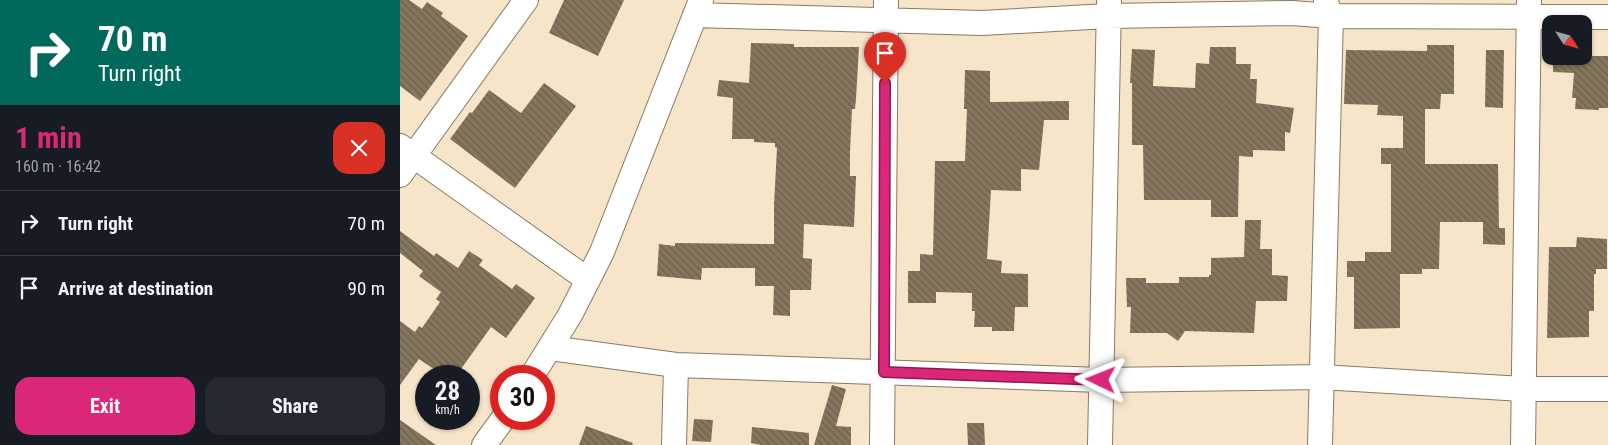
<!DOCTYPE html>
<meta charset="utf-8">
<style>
body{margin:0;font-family:"Roboto Condensed",sans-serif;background:#242831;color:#f1f3f6;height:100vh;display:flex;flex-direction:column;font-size:19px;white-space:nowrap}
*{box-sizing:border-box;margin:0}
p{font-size:16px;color:#9ea1a6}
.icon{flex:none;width:28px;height:28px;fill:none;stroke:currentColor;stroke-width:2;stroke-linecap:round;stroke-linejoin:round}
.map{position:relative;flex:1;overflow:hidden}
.side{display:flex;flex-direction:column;background:#171b24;width:400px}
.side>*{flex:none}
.hud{background:#00695c;color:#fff;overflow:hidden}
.needle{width:32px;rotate:126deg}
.controls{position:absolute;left:1142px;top:15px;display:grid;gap:10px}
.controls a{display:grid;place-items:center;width:50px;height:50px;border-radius:10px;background:#171b24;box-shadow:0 1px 4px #0004;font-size:25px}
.speed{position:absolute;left:15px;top:365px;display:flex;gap:10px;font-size:25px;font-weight:700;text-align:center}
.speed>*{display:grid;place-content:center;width:65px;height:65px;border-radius:50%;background:#171b24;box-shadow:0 1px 4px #0004;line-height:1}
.speed small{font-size:12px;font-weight:400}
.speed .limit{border:8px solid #d22;background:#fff;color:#111}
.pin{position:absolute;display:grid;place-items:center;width:42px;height:42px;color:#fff;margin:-51px -21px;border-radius:50% 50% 50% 0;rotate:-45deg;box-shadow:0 0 5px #0007}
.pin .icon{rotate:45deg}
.me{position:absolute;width:55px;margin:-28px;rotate:272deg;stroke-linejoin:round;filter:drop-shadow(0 0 4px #0008)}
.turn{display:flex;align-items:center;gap:18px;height:105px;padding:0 15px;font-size:22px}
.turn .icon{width:65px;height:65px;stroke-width:2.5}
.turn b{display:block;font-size:35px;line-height:42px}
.round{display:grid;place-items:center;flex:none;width:52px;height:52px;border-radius:15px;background:#242831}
.head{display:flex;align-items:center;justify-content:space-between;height:85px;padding:0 15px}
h1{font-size:30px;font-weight:700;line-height:38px;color:#db2777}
.button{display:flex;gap:10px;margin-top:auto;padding:10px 15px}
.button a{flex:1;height:58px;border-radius:15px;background:#db2777;color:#fff;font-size:20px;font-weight:700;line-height:58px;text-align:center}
.button a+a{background:#242831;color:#f1f3f6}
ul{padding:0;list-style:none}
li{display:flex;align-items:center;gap:15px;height:65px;padding:0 15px;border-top:1px solid #363941}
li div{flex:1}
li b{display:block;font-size:19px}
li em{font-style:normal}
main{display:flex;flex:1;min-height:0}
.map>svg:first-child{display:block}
.building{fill:url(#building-back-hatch)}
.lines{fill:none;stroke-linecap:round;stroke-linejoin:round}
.minor-casing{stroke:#8a7a62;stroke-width:26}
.minor{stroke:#fff;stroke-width:24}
.route-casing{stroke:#8e194d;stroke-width:12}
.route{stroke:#db2777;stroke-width:9}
</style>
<main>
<section class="side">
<div class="hud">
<div class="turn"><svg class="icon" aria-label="right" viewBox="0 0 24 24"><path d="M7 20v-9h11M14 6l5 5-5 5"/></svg><div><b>70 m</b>Turn right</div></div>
</div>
<div class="head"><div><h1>1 min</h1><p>160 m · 16:42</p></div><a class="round" style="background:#d93025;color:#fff"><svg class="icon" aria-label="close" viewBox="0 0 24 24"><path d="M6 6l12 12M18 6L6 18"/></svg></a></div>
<ul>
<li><svg class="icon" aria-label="right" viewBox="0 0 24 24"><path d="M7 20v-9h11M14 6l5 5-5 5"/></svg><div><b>Turn right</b></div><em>70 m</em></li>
<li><svg class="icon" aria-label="arrive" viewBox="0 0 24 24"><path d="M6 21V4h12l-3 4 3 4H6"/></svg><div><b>Arrive at destination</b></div><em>90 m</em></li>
</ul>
<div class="button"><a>Exit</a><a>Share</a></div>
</section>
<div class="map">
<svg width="1208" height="445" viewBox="0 0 1208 445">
<defs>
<pattern id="building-back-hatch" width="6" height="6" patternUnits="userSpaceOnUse" patternTransform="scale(1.25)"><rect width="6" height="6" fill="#85765e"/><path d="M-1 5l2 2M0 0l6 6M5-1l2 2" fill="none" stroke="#6c604c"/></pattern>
</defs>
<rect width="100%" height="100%" fill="#f7e5ca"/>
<path class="building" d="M 0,0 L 9,0 L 22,9 L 27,2 L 43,13 L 41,16 L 68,36 L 20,101 L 0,86 Z
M 164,0 L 224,0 L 198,56 L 149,33 Z
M 351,43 L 394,44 L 394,47 L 459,47 L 456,99 L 455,109 L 452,109 L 450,152 L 450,176 L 456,176 L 454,227 L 404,224 L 403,258 L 412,259 L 411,290 L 390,290 L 390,316 L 373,315 L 374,286 L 355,286 L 355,268 L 302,268 L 301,280 L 257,276 L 259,244 L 275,246 L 275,243 L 374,244 L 374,205 L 377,148 L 375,147 L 375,143 L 354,142 L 354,139 L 332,139 L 333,98 L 317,96 L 319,80 L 349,83 Z
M 1027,45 L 1054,45 L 1054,94 L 1041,94 L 1040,109 L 1025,109 L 1025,164 L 1098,164 L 1099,228 L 1105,228 L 1105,245 L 1083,244 L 1083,222 L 1040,222 L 1039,269 L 1022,269 L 1022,274 L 1000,274 L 1000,328 L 954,329 L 954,277 L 947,277 L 947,261 L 965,261 L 965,252 L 991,252 L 991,164 L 981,164 L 981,148 L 1003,148 L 1003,116 L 977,115 L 978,105 L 944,104 L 946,50 L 1027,51 Z
M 810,47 L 836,47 L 836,64 L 851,64 L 850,79 L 857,79 L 856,103 L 894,108 L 890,133 L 885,132 L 885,151 L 853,150 L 853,157 L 839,156 L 838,217 L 811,217 L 811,200 L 744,200 L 743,145 L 732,145 L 732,83 L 730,83 L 732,49 L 755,50 L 753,86 L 795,88 L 796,63 L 809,64 Z
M 1086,50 L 1104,50 L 1103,108 L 1085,107 Z
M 1153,56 L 1208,56 L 1208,108 L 1199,108 L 1199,110 L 1175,109 L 1176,98 L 1172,98 L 1174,73 L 1153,72 Z
M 565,70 L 590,71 L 590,102 L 669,101 L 669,120 L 644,120 L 639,170 L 621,169 L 621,191 L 591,190 L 587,259 L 602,261 L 601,273 L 628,274 L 628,307 L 615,307 L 614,331 L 592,331 L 592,327 L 574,327 L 575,311 L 572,311 L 572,293 L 536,292 L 536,303 L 508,303 L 508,271 L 520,271 L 520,254 L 533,255 L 535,161 L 565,161 L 567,109 L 564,109 Z
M 144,83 L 176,106 L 115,188 L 50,139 L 70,112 L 72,113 L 89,90 L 121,113 Z
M 845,220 L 861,220 L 860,249 L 872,249 L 872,275 L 888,276 L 887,301 L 856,301 L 854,333 L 785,331 L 778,341 L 767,333 L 730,333 L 731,307 L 727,307 L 726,278 L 746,278 L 746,283 L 779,283 L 779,277 L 809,277 L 809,275 L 811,275 L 811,258 L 844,257 Z
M 0,231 L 34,256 L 36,253 L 58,268 L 69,251 L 83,260 L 79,265 L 112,289 L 116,284 L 135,298 L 106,338 L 91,327 L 56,376 L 44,376 L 19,359 L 0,385 L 0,321 L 15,332 L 19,326 L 22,328 L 40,302 L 36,299 L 41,292 L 19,276 L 23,271 L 0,253 Z
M 1177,237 L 1207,239 L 1207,269 L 1196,269 L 1196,274 L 1194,274 L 1194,311 L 1189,311 L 1189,337 L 1147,338 L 1149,247 L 1176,247 Z
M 432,385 L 446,389 L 436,426 L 451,427 L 451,445 L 414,445 Z
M 294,419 L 313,420 L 311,442 L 292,441 Z
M 0,420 L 36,445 L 0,445 Z
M 567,423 L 584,423 L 585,445 L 568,445 Z
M 186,426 L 233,443 L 232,445 L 179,445 Z
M 352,427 L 409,433 L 409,445 L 361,445 L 351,443 Z"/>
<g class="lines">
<defs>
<path id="minor" d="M 295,15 L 582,23 L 708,16 L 892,13 L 931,16 L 1208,17
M 0,146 L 188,280
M 0,175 L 126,0
M 150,348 L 276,365 L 701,380 L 921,377 L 1123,389 L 1208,389
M 132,376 L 170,315 L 202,252 L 301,0
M 84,445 L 103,419
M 274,445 L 276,365
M 482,445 L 486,0
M 700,445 L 709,2
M 920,445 L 931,16 L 926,2
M 1123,445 L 1129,0"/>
</defs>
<use href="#minor" class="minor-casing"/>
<use href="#minor" class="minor"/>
</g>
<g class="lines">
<defs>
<path id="route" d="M 485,83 L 484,372 L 701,380"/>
</defs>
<use href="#route" class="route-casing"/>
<use href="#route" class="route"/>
</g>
</svg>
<div class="controls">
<a><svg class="needle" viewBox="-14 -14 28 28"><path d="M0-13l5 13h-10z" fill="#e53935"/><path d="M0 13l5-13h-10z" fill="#9ea1a6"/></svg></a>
</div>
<div class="speed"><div>28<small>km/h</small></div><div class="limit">30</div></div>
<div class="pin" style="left:485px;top:83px;background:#d93025"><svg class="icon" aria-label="arrive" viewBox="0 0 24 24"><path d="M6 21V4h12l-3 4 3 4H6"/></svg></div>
<svg class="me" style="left:701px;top:380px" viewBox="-20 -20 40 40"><path d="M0-17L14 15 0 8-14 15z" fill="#db2777" stroke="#fff" stroke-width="4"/></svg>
</div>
</main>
